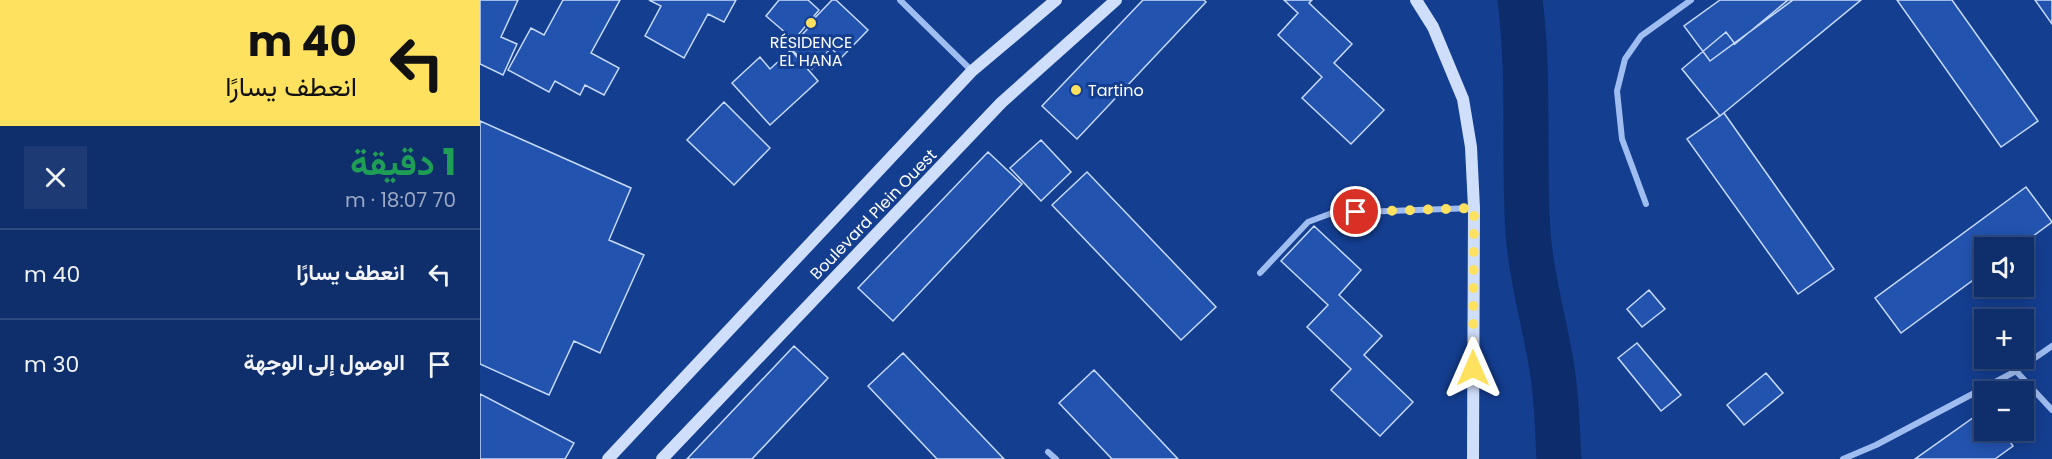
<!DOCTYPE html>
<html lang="ar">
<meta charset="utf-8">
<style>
body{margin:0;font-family:Poppins,Vazirmatn,sans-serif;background:#1d3a74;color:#f1f3f6;direction:rtl;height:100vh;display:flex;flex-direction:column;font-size:22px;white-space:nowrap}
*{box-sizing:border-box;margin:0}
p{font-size:20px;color:#9ba8c2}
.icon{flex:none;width:33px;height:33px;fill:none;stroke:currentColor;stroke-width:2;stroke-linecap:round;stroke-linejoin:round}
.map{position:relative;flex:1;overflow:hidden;direction:ltr}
.side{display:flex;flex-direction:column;background:#0f2e6c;width:480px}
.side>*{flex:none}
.guide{background:#ffe160;color:#111;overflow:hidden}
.buttons{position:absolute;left:1494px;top:237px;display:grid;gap:12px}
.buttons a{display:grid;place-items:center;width:60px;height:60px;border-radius:0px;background:#0f2e6c;box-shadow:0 3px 15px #0003,0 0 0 2px #2f4a7f;font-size:30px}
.pin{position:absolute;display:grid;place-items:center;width:51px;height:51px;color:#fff;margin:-26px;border:3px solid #fff;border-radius:50%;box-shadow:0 2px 6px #0007}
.me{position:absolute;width:66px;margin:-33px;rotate:0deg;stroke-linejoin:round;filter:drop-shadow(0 0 4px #0008)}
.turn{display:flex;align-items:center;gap:21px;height:126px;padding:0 24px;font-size:27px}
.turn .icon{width:78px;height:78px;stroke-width:2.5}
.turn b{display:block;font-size:42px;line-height:51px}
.round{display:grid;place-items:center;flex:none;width:63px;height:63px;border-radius:0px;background:#1d3a74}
.overview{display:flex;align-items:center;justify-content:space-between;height:102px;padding:0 24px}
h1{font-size:36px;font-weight:700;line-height:45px;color:#1e9e55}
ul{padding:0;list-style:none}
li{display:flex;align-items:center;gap:18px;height:90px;padding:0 24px;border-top:2px solid #2f4a7f}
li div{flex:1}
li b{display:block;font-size:22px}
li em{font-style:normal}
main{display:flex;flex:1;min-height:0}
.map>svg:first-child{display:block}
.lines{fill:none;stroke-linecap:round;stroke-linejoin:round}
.river{stroke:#0d2c6c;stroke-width:45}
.building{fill:#2253af;stroke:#c7dafc;stroke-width:1.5}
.street{stroke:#a0bdf1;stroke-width:6}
.secondary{stroke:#cfdefb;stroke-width:12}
.route{stroke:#ffe160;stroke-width:10;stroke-dasharray:0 18}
.poi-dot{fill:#ffe160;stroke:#143e90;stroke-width:2}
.labels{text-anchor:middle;stroke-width:6;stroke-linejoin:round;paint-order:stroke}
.poi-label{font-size:16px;fill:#fff;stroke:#143e90}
.street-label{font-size:16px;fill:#fff;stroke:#143e90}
</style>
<main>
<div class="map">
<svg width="1572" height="459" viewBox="0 0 1572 459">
<rect width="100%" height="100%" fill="#143e90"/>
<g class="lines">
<path class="river" d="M 1040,0 C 1050,77 1043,155 1048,233 C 1051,277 1064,320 1071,363 C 1077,394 1077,427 1079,459"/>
</g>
<path class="building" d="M 0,0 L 38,0 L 21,37 L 37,44 L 23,75 L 0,64 Z
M 83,0 L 140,0 L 111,53 L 139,68 L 124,95 L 105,85 L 100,95 L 75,81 L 69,92 L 28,70 L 51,28 L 64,35 Z
M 169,0 L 256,0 L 244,22 L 228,14 L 204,58 L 165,36 L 181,6 Z
M 299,0 L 328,0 L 339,10 L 314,40 L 286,16 Z
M 352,0 L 356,0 L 388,30 L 361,58 L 351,48 L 332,69 L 310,48 L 331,25 L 329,24 Z
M 663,0 L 724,0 L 726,2 L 597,139 L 562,106 Z
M 804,0 L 832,0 L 829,3 L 872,44 L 854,63 L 904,110 L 871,144 L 822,98 L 842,77 L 798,35 L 818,13 Z
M 1240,0 L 1313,0 L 1230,61 L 1204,26 Z
M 1308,0 L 1381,0 L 1240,116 L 1202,69 L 1246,32 L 1255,44 Z
M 1417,0 L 1472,0 L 1558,121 L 1521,147 Z
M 1555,0 L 1572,0 L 1572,24 Z
M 311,50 L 338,81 L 290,125 L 252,83 L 280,57 L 290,69 Z
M 244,102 L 290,148 L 254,185 L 207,140 Z
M 1244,113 L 1354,269 L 1318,294 L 1207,139 Z
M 0,121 L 151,188 L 129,240 L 164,255 L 120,353 L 94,341 L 69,395 L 0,364 Z
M 561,140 L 591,172 L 561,201 L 530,168 Z
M 508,152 L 542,184 L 413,321 L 378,288 Z
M 607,172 L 736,307 L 701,340 L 572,205 Z
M 1546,187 L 1572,222 L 1537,248 L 1504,248 L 1504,272 L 1421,333 L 1395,298 Z
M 834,226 L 881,270 L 859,295 L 902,336 L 884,355 L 933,402 L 900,436 L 851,390 L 871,369 L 827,327 L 848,305 L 801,261 Z
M 1169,290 L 1185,309 L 1162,327 L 1147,309 Z
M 1157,343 L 1201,395 L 1181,411 L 1138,358 Z
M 314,346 L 348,378 L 272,459 L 207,459 Z
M 423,353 L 524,459 L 457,459 L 388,386 Z
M 614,370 L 698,459 L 632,459 L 579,403 Z
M 1286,373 L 1303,393 L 1264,425 L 1247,405 Z
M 0,394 L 94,443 L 85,459 L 0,459 Z
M 1504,410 L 1504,430 L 1522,430 L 1533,446 L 1515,459 L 1435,459 Z"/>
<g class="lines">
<path class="street" d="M 420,0 L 492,71
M 1166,204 L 1142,139 L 1137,91 L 1145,59 L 1161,36 L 1211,0
M 780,273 L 828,222 L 852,213 L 994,208
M 1536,371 L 1572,410
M 568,452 L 576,459
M 1363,459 L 1396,445 L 1536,371 L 1572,346"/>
<path class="secondary" d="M 936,0 L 953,27 L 983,99 L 991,147 L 994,208 L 993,459
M 128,459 L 492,71 L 576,0
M 182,459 L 521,103 L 636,0"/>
</g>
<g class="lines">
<path class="route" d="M 876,212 L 994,208 L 993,368"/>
</g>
<g class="poi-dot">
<circle cx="331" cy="23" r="6"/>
<circle cx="596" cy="90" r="6"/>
</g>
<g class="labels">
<g class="poi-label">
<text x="331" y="48">RÉSIDENCE<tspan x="331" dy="18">EL HANA</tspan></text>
<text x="608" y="96" text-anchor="start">Tartino</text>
</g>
<g class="street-label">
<text transform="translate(393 214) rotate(-46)" y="6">Boulevard Plein Ouest</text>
</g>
</g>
</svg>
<div class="buttons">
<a><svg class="icon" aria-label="sound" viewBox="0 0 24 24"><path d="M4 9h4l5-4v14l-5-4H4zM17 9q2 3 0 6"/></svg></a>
<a>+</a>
<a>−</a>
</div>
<div class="pin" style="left:876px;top:212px;background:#d93025"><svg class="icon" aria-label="arrive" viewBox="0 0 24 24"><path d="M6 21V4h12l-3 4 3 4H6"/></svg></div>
<svg class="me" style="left:993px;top:368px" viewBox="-20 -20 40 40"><path d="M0-17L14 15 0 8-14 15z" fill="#ffe160" stroke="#fff" stroke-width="4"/></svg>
</div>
<section class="side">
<div class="guide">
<div class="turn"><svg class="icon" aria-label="left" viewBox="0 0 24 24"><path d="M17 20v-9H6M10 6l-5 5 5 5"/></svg><div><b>40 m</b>انعطف يسارًا</div></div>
</div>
<div class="overview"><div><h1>1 دقيقة</h1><p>70 m · 18:07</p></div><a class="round"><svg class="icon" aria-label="close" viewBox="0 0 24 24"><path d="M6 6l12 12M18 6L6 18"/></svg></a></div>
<ul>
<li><svg class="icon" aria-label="left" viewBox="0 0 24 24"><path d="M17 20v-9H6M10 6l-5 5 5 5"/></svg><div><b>انعطف يسارًا</b></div><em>40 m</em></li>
<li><svg class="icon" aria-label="arrive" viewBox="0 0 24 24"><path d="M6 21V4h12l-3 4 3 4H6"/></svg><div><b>الوصول إلى الوجهة</b></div><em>30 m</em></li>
</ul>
</section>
</main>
